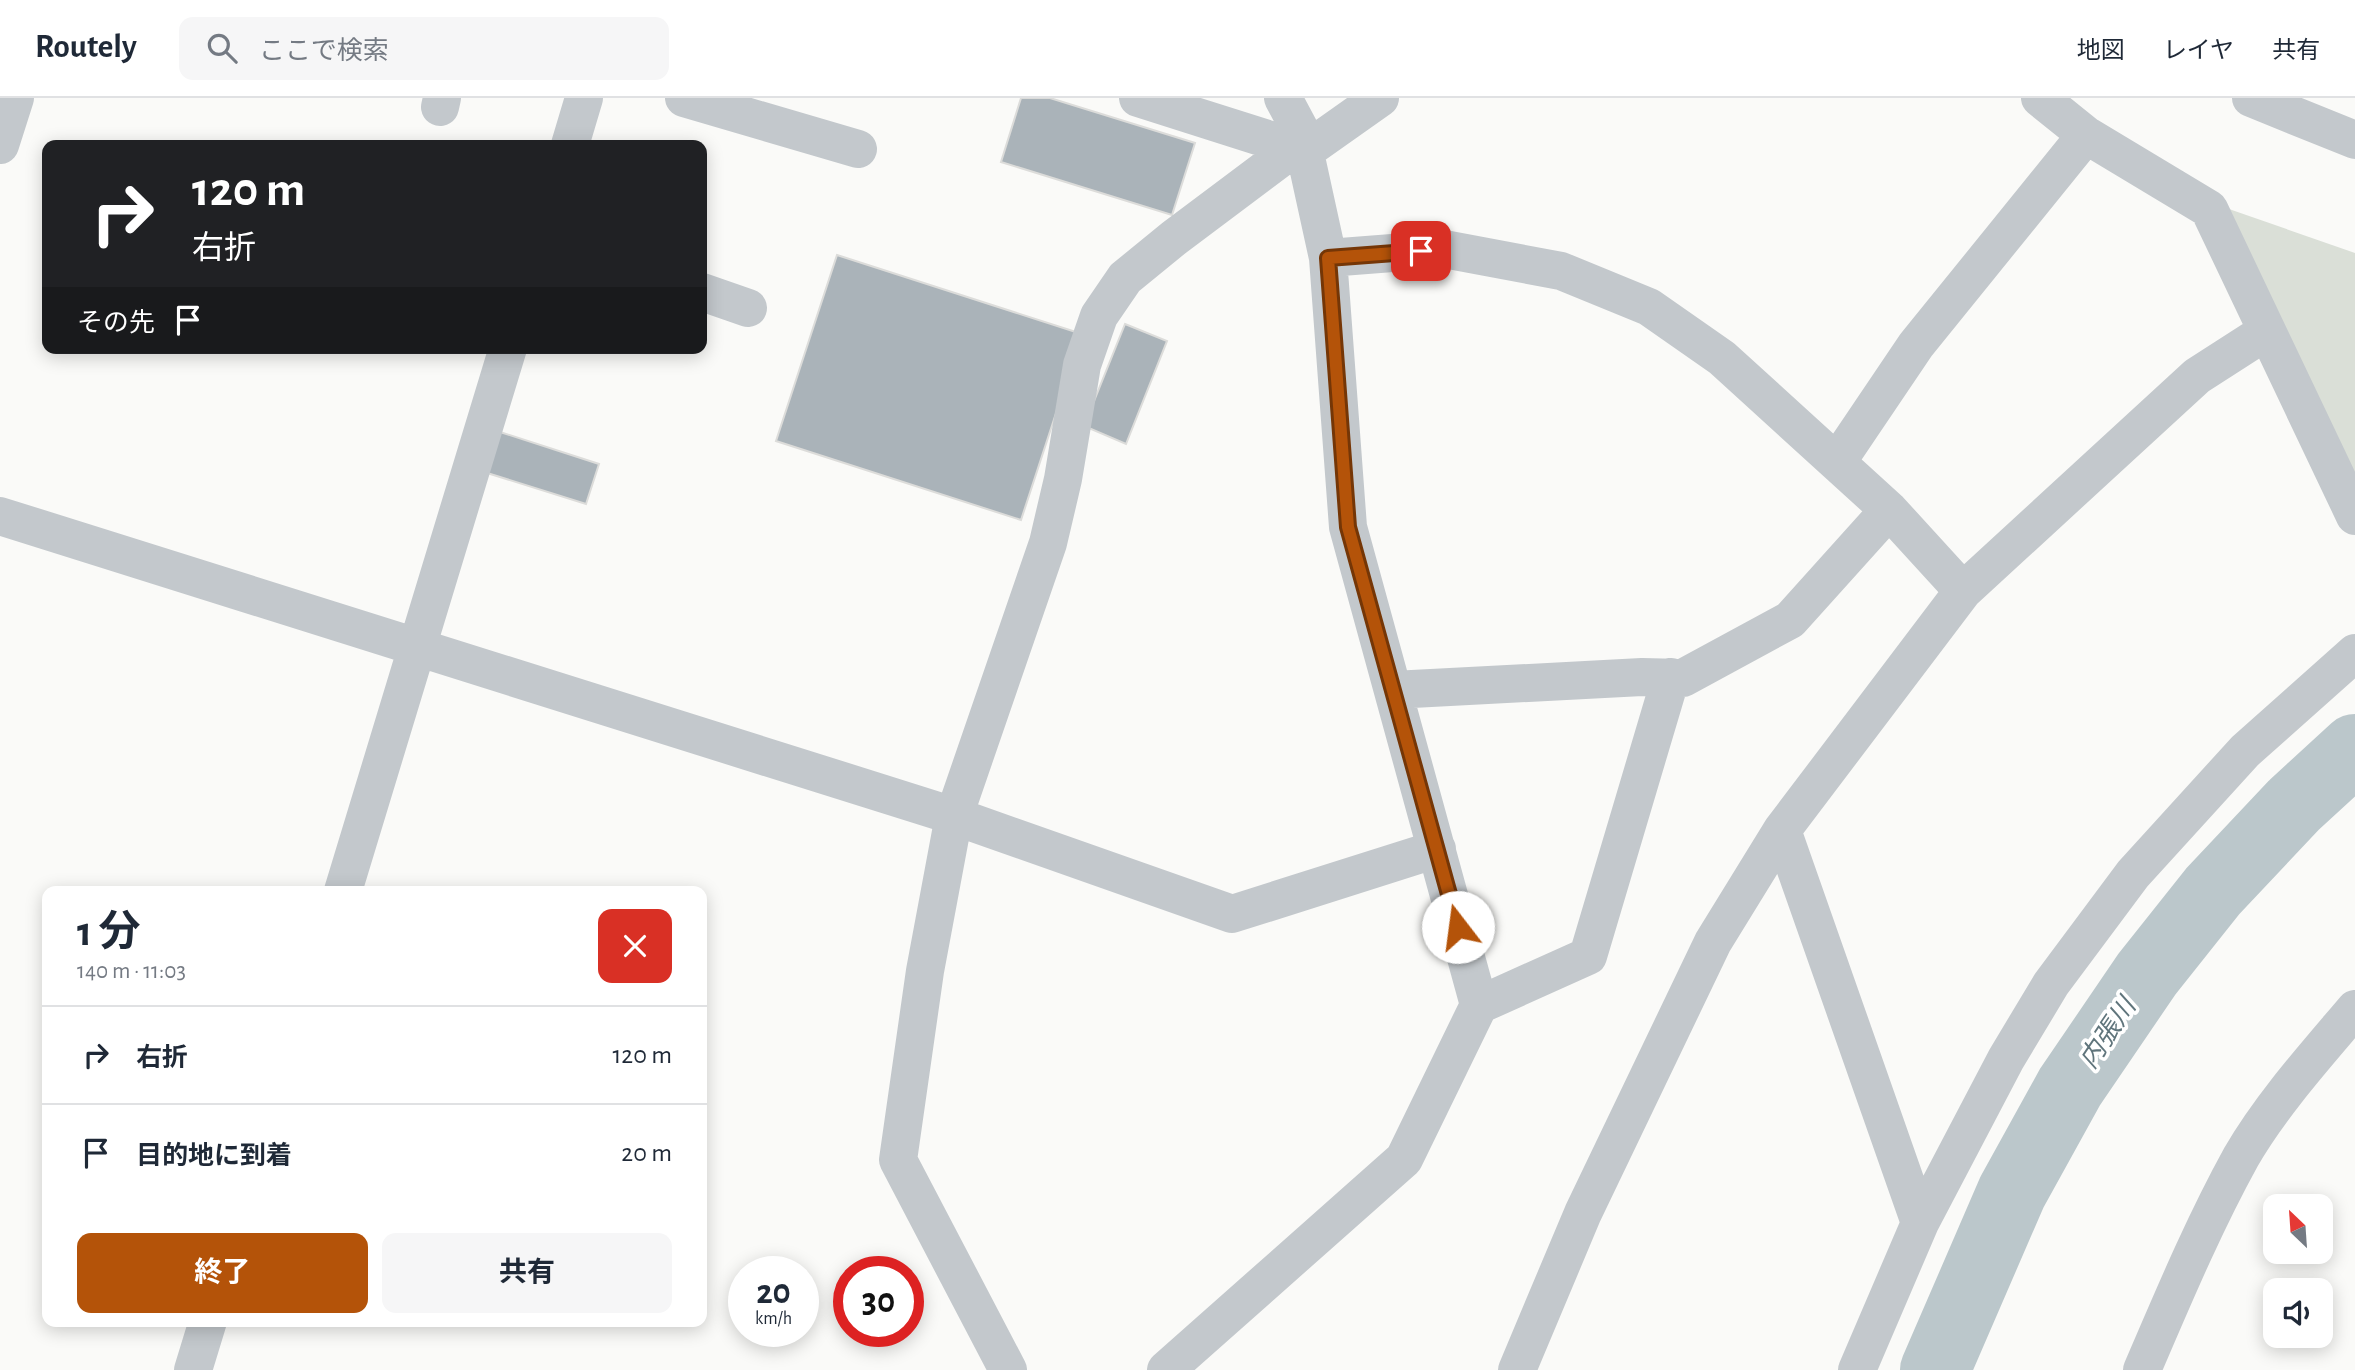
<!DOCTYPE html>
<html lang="ja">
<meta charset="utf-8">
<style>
body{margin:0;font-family:"Alegreya Sans","Noto Sans JP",sans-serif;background:#f6f6f7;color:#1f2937;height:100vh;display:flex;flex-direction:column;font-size:26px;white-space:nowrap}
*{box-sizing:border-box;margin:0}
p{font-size:23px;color:#747a83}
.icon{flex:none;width:38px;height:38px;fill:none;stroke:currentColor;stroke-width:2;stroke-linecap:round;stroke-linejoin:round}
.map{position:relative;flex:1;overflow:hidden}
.sheet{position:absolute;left:42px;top:788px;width:665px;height:441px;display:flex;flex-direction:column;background:#fff;border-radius:14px;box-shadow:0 4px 18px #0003}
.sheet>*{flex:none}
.hud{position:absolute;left:42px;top:42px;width:665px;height:214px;border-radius:14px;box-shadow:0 4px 18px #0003;background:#202124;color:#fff;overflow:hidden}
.needle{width:46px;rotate:335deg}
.tools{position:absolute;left:2263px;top:1096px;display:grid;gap:14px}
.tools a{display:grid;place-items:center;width:70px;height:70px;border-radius:14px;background:#fff;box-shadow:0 4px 18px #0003;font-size:35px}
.speed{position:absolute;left:728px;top:1158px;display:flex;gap:14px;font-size:35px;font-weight:700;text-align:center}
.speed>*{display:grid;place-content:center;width:91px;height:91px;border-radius:50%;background:#fff;box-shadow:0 4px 18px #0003;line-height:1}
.speed small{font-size:18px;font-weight:400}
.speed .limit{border:10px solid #d22;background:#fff;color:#111}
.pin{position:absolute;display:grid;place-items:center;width:60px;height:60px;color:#fff;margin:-30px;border-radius:14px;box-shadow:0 4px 10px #0006}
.me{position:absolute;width:77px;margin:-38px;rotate:345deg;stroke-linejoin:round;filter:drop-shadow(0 0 5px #0008)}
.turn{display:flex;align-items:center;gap:24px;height:147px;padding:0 35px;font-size:32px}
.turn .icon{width:91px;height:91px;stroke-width:2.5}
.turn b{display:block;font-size:49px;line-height:60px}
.then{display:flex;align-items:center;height:66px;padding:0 35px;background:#0003;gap:14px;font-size:26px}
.round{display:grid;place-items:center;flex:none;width:74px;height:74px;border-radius:14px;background:#f6f6f7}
.head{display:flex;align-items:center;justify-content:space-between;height:119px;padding:0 35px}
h1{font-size:42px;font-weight:700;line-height:52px}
.cta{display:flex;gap:14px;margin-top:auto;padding:14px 35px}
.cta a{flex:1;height:80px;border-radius:14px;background:#b45309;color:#fff;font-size:28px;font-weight:700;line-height:80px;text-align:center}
.cta a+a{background:#f6f6f7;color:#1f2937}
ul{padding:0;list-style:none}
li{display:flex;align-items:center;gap:21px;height:98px;padding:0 35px;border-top:2px solid #e0e1e3}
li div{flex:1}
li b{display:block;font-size:26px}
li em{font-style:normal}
header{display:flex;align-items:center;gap:42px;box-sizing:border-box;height:98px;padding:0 35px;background:#fff;border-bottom:2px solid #e0e1e3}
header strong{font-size:33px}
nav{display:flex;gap:38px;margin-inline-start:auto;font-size:24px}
.search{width:490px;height:63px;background:#f6f6f7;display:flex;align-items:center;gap:18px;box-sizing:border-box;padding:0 24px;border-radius:14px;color:#747a83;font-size:26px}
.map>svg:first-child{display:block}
.green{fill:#dadfd7}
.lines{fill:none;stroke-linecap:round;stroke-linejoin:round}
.river{stroke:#bbc7cb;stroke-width:70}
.building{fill:#aab3b9;stroke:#dcdcda;stroke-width:2}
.minor{stroke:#c3c8cc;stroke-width:38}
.route-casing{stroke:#753606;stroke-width:18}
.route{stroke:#b45309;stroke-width:12}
.labels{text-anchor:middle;stroke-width:7;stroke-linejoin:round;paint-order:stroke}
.water-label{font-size:26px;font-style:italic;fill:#60757c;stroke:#fff}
</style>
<header>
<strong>Routely</strong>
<div class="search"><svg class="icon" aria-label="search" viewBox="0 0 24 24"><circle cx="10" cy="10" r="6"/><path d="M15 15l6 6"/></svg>ここで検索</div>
<nav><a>地図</a><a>レイヤ</a><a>共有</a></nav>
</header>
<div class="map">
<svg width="2355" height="1272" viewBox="0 0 2355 1272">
<rect width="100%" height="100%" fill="#fafaf8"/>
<path class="green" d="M 2229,111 L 2355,155 L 2355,382 Z"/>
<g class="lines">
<path class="river" d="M 1935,1272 L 2012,1094 L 2070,989 L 2147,876 L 2213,793 L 2294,707 L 2355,651"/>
</g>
<path class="building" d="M 1021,0 L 1050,0 L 1195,45 L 1172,117 L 1001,64 Z
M 837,157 L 1082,236 L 1021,422 L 776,343 Z
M 1125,226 L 1167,243 L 1126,346 L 1084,328 Z
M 497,333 L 599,366 L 586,406 L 484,374 Z"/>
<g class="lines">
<path class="minor" d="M 684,0 L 858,51
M 1138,0 L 1305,53 L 1380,0
M 2040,0 L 2086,37 L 2209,111 L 2355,418
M 2251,0 L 2355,42
M 440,9 L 442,0
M 0,47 L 15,0
M 570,47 L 584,0
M 1328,160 L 1444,151 L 1561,173 L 1649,209 L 1722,260 L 1889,412 L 1963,493
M 702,194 L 748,210
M 1837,364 L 1916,247 L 2086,37
M 0,418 L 954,718 L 1232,816 L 1437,751
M 1393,592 L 1642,579 L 1683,580 L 1790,522 L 1889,412
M 1782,732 L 1920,1125
M 343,793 L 508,250
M 1479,907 L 1588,858 L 1671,579
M 193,1272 L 208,1223
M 1008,1272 L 898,1062 L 925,873 L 954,718 L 1048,445 L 1063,381 L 1082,267 L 1099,218 L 1125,180 L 1174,140 L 1294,50
M 1166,1272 L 1404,1061 L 1479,907 L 1348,429 L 1328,160 L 1300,32 L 1283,0
M 1517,1272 L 1583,1115 L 1713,844 L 1782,732 L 1963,493 L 2197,278 L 2267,233
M 1857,1272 L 1920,1125 L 2006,961 L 2051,886 L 2133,776 L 2245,653 L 2355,555
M 2142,1272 C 2173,1200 2203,1128 2241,1059 C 2271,1007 2316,957 2355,911"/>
</g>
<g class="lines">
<defs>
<path id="route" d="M 1421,153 L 1328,160 L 1348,429 L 1458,829"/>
</defs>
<use href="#route" class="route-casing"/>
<use href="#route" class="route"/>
</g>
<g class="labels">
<g class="water-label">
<text transform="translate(2107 935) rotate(-56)" y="9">内張川</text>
</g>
</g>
</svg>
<div class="tools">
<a><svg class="needle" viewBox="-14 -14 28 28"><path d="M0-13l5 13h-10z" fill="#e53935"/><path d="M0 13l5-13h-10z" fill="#747a83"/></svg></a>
<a><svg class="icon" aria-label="sound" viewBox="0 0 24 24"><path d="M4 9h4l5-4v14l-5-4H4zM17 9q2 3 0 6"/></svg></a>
</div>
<div class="speed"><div>20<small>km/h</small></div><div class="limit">30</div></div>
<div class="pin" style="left:1421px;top:153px;background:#d93025"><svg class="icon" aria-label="arrive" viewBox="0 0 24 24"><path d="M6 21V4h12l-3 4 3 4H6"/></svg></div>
<svg class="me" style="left:1458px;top:829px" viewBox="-20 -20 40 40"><circle r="19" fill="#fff"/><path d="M0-13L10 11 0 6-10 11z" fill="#b45309"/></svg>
<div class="hud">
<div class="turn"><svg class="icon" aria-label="right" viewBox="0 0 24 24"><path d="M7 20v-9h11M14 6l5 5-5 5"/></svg><div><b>120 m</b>右折</div></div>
<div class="then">その先<svg class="icon" aria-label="arrive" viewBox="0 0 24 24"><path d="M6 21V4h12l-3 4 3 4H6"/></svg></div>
</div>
<section class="sheet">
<div class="head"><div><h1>1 分</h1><p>140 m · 11:03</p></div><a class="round" style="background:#d93025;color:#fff"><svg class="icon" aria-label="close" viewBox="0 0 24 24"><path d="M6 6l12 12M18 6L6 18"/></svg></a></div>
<ul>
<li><svg class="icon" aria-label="right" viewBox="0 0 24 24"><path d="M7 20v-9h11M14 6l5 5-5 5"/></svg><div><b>右折</b></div><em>120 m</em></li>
<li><svg class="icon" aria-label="arrive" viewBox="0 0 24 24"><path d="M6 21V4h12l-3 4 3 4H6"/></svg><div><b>目的地に到着</b></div><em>20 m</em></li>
</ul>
<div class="cta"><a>終了</a><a>共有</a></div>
</section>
</div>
